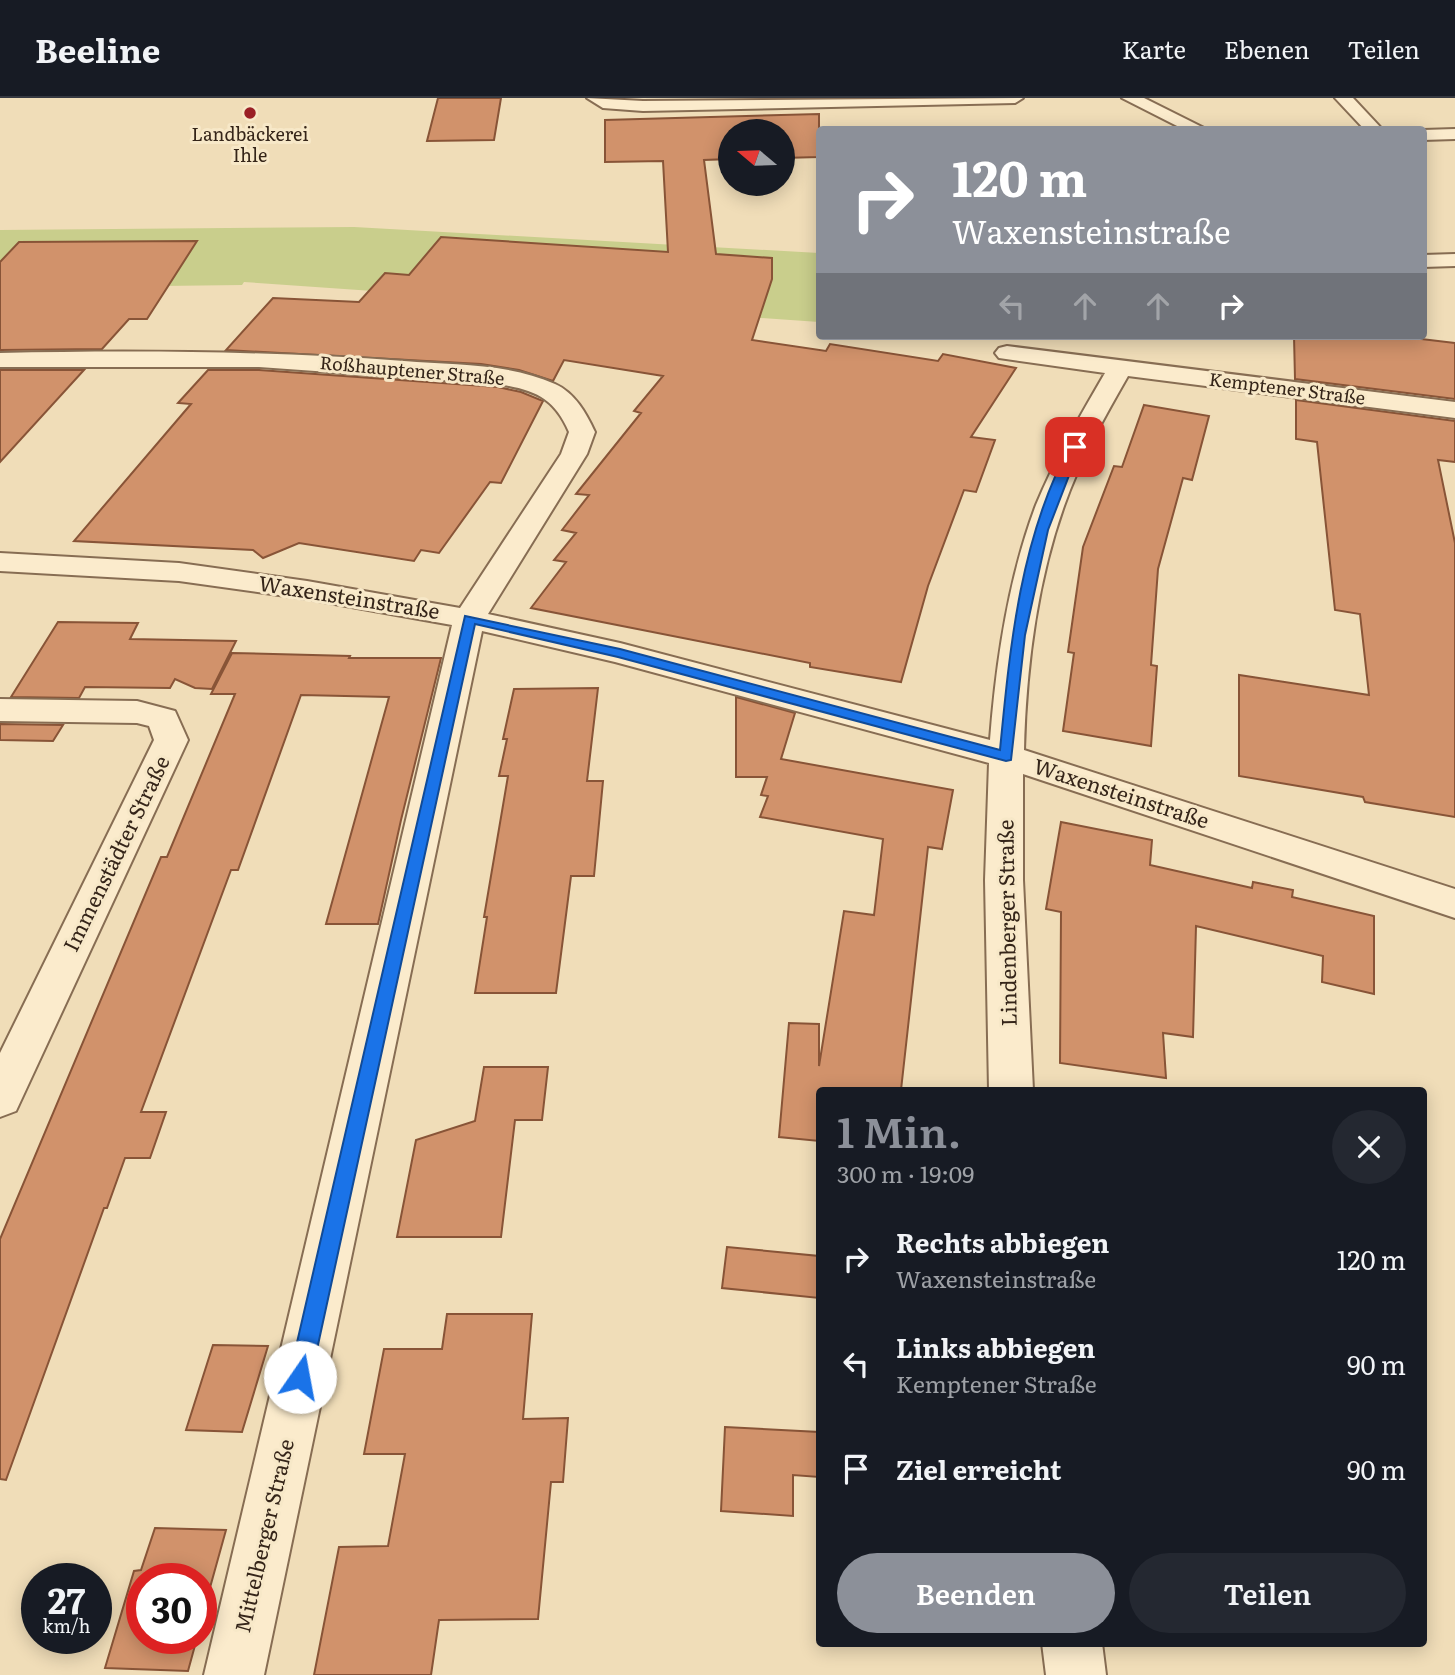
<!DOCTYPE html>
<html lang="de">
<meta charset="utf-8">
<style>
body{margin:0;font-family:Literata,serif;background:#242831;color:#f1f3f6;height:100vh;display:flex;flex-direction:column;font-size:26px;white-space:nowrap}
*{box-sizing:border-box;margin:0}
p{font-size:23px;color:#9ea1a6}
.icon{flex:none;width:38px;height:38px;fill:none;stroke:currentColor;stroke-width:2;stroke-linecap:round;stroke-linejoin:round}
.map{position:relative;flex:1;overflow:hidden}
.details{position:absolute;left:816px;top:989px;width:611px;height:560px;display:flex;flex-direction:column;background:#171b24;border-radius:7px;box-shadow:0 4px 18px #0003}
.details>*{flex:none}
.banner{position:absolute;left:816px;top:28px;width:611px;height:214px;border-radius:7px;box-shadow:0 4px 18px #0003;background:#8c9099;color:#fff;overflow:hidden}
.needle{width:46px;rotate:289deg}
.controls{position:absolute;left:718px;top:21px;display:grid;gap:14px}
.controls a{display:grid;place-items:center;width:77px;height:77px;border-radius:50%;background:#171b24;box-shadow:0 4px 18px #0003;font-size:35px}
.speed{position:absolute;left:21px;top:1465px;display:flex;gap:14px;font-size:35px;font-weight:700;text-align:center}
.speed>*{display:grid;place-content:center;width:91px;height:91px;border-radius:50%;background:#171b24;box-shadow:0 4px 18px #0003;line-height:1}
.speed small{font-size:18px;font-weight:400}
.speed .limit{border:10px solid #d22;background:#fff;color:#111}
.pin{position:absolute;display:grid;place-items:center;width:60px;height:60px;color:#fff;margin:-30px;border-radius:14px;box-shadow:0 4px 10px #0006}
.me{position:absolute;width:77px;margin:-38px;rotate:12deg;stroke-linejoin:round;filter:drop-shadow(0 0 5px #0008)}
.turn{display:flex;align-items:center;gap:24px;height:147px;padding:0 21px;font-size:32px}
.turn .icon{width:91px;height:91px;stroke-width:2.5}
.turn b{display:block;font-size:49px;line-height:60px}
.lanes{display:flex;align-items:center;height:66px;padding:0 21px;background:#0003;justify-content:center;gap:35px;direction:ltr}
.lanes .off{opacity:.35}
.round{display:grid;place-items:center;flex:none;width:74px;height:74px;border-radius:37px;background:#242831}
.summary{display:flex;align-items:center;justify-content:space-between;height:119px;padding:0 21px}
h1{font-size:42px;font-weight:600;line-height:52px;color:#8c9099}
.button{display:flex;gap:14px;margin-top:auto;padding:14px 21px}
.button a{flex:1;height:80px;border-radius:42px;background:#8c9099;color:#fff;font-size:28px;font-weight:600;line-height:80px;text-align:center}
.button a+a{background:#242831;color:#f1f3f6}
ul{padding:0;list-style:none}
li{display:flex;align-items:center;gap:21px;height:105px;padding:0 21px}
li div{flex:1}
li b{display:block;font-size:26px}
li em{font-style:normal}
header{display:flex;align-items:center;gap:42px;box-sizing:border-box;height:98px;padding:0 35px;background:#171b24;border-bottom:2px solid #363941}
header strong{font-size:33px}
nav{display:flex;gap:38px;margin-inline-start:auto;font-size:24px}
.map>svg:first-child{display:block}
.green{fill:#c9ce8c}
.building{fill:#d1926b;stroke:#885437;stroke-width:2}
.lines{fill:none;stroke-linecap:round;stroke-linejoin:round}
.minor-casing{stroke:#876d53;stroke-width:4}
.minor{fill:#fbebcc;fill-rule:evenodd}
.route{fill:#1a73e8;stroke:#114b97;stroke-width:2}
.poi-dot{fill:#9a1f25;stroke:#f7e8c8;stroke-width:2.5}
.labels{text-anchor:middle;stroke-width:6;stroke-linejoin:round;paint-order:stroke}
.far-poi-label{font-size:18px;fill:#352519;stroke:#f7e8c8}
.far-street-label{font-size:18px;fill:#352519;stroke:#f7e8c8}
.street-label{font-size:21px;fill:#352519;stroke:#f7e8c8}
</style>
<header>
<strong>Beeline</strong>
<nav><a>Karte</a><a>Ebenen</a><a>Teilen</a></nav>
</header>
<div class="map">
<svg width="1455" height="1577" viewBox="0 0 1455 1577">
<rect width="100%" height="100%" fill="#f0ddb8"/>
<path class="green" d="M 354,129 L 819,155 L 819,224 L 244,184 L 242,187 L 0,190 L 0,132 Z"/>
<path class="building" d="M 438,0 L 501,0 L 494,42 L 427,43 Z
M 819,16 L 819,59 L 782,60 L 782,33 L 730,33 L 730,61 L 704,62 L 716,156 L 772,160 L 772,181 L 752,242 L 826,253 L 830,246 L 938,263 L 943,256 L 1016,270 L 971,339 L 995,342 L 976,394 L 964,392 L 928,488 L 901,584 L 810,569 L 810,565 L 531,510 L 566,464 L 554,462 L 576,435 L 562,432 L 589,397 L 576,396 L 641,315 L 634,313 L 663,278 L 564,262 L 553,283 L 519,272 L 481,266 L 226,252 L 273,200 L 359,204 L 385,175 L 409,177 L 441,139 L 668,154 L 663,63 L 605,64 L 605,22 Z
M 197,143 L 147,221 L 129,221 L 102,251 L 0,252 L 0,164 L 19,144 Z
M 1294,238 L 1396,238 L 1455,245 L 1455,301 L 1295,281 Z
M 0,272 L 84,272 L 0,364 Z
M 208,272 L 259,272 L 498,289 L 521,294 L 543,303 L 501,385 L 490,384 L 439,455 L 421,452 L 414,463 L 299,445 L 263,460 L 253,452 L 74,443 L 191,306 L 178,305 Z
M 1296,302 L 1455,323 L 1455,364 L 1438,362 L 1455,445 L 1455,719 L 1365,704 L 1363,699 L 1239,678 L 1239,577 L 1369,597 L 1360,516 L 1335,512 L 1317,344 L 1296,341 Z
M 1144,307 L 1209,318 L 1192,382 L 1183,380 L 1158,471 L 1151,567 L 1157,568 L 1151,648 L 1063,633 L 1074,555 L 1068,554 L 1083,449 L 1114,368 L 1122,369 Z
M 58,524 L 138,525 L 130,541 L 236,543 L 212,591 L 195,590 L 175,581 L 170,590 L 85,589 L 79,600 L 11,599 Z
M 232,555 L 350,558 L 349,560 L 441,560 L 401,722 L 378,826 L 326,826 L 389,599 L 301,597 L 238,772 L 231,772 L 141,1014 L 166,1014 L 150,1060 L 125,1060 L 107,1110 L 104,1110 L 6,1382 L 0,1381 L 0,1141 L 161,759 L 167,759 L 235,596 L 211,596 Z
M 598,590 L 587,683 L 603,683 L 594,778 L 571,778 L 556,895 L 475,895 L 487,819 L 484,819 L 508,678 L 499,678 L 507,641 L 503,641 L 514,591 Z
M 736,599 L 795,615 L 781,661 L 953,692 L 942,751 L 928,749 L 901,992 L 819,992 L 819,1043 L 779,1039 L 789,925 L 819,926 L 819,968 L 844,813 L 874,817 L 883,741 L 760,719 L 768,698 L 761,697 L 767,679 L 736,679 Z
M 0,626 L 63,627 L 53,643 L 0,642 Z
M 1061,724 L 1152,742 L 1150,767 L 1252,790 L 1253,784 L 1293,792 L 1292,799 L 1374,818 L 1374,896 L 1322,884 L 1323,858 L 1196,828 L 1193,939 L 1163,935 L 1166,980 L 1060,965 L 1061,814 L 1046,811 Z
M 484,969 L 548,969 L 542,1022 L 515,1022 L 501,1139 L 397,1139 L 416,1042 L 475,1023 Z
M 727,1149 L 819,1158 L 819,1200 L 722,1190 Z
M 447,1216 L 532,1216 L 523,1321 L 568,1320 L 563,1384 L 551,1384 L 538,1521 L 439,1522 L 431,1577 L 314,1577 L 339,1449 L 388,1448 L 405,1356 L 364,1356 L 384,1251 L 442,1251 Z
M 213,1247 L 268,1248 L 242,1334 L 186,1332 Z
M 725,1329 L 819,1334 L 819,1379 L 793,1377 L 793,1418 L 721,1413 Z
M 155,1430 L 226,1432 L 201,1522 L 201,1480 L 142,1480 L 142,1540 L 197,1540 L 188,1573 L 105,1570 L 134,1473 L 141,1472 Z"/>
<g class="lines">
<defs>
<path id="minor" d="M 587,0 L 643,3 L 1023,0 L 1015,5 L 643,13 L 603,10 Z
M 1122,0 L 1144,0 L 1208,32 L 1185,32 Z
M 1335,0 L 1353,0 L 1383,32 L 1365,32 Z
M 1455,31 L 1455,41 L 1423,42 L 1423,32 Z
M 1455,156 L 1455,168 L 1423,169 L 1423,157 Z
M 1007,248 L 1455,304 L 1455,320 L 1128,278 C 1104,320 1080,362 1064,408 C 1037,484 1026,571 1024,652 L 1455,791 L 1455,820 L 1023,676 L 1023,782 L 1033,992 L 989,992 L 985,782 L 989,665 L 615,564 L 482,533 L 264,1577 L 204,1577 L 452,527 L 307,501 L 179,483 L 0,473 L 0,455 L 179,465 L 307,483 L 460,510 L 561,356 L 569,334 C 554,299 534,292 498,286 L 259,269 L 0,269 L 0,255 C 135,252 269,253 404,263 C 453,267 509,265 555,286 C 575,295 586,315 595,334 L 587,356 L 488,516 L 620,545 L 990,642 C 996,564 1008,481 1036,407 C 1055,361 1080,318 1105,275 L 999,260 L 995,255 L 999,250 Z
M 0,601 L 137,603 L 175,613 L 188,642 L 16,1013 L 0,1019 L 0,955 L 154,642 L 149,628 L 137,625 L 0,623 Z
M 1042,1545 L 1102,1545 L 1106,1577 L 1046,1577 Z"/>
</defs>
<use href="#minor" class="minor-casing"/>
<use href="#minor" class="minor"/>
</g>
<path class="route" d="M 1071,346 L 1080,349 L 1048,432 L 1025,537 L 1011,662 L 1006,663 L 618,559 L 475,526 L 311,1279 L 308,1287 L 300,1290 L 293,1287 L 289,1279 L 465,518 L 620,551 L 1000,652 C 1010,549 1020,439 1071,346 Z"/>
<circle class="poi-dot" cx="250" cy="15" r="7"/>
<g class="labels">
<g class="far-poi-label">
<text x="250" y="43">Landbäckerei<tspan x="250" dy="21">Ihle</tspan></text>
</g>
<g class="far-street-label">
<text transform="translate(412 273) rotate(5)" y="6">Roßhauptener Straße</text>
<text transform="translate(1287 291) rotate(7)" y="6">Kemptener Straße</text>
</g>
<g class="street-label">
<text transform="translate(349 500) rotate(9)" y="7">Waxensteinstraße</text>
<text transform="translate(1121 696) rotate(18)" y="7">Waxensteinstraße</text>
<text transform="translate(117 756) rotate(-64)" y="7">Immenstädter Straße</text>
<text transform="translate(1008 825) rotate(-91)" y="7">Lindenberger Straße</text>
<text transform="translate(265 1438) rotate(-77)" y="7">Mittelberger Straße</text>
</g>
</g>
</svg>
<div class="controls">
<a><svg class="needle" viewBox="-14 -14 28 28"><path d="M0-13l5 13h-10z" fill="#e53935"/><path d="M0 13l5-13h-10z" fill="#9ea1a6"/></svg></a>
</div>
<div class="speed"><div>27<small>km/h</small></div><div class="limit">30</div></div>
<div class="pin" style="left:1075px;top:349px;background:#d93025"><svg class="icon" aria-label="arrive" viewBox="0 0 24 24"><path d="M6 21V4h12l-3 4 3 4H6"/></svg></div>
<svg class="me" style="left:300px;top:1279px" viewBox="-20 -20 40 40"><circle r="19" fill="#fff"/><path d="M0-13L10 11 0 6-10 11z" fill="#1a73e8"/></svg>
<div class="banner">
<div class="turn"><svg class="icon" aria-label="right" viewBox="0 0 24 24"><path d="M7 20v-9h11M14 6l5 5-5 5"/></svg><div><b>120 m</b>Waxensteinstraße</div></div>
<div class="lanes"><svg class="icon off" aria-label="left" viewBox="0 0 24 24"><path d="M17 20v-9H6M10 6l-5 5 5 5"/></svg><svg class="icon off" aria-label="ahead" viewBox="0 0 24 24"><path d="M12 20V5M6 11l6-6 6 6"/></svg><svg class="icon off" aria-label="ahead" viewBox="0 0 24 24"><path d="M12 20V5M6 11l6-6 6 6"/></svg><svg class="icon" aria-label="right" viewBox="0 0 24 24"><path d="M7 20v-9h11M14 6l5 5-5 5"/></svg></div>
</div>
<section class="details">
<div class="summary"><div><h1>1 Min.</h1><p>300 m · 19:09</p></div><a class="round"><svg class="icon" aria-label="close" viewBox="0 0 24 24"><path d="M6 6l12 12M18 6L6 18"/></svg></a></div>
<ul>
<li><svg class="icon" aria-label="right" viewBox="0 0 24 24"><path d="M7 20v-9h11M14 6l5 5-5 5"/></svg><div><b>Rechts abbiegen</b><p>Waxensteinstraße</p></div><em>120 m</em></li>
<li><svg class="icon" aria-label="left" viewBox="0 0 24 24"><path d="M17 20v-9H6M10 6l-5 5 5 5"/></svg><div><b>Links abbiegen</b><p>Kemptener Straße</p></div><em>90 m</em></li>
<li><svg class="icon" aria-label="arrive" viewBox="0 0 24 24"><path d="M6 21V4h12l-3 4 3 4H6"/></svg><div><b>Ziel erreicht</b></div><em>90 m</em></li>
</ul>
<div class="button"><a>Beenden</a><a>Teilen</a></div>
</section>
</div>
